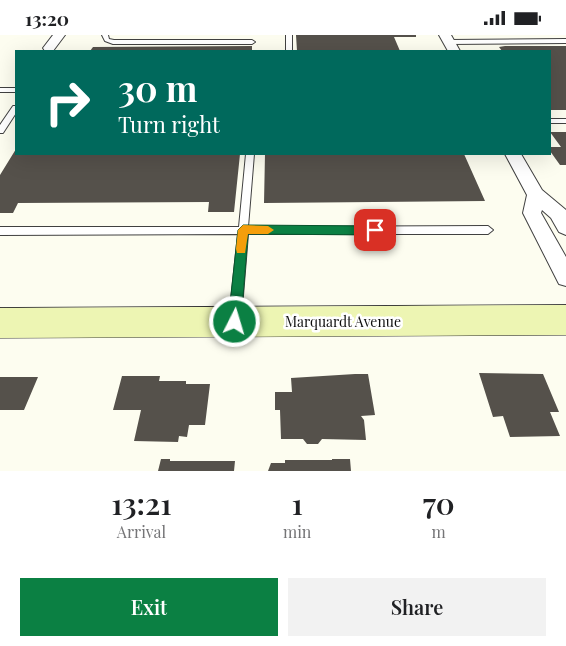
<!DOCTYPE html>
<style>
body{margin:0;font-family:"Playfair Display",serif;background:#f2f2f2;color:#202124;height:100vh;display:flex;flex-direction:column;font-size:19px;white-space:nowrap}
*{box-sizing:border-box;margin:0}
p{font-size:16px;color:#757577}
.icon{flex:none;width:28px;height:28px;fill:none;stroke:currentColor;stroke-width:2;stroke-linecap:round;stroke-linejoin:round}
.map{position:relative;height:436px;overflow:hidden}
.panel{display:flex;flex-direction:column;background:#fff;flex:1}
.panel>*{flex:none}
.hud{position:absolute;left:15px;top:15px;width:536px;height:105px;border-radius:0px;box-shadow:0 5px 20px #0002;background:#00695c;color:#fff;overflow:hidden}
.pin{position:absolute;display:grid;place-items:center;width:42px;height:42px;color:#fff;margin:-21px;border-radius:10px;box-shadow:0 2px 8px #0006}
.me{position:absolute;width:55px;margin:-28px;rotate:5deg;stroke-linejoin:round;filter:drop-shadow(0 0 4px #0008)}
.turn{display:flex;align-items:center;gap:18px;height:105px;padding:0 20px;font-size:22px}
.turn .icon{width:65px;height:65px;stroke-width:2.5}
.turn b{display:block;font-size:35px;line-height:42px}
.eta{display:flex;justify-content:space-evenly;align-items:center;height:85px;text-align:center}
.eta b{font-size:30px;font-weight:600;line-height:35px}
.primary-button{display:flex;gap:10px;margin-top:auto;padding:10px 20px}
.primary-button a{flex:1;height:58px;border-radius:0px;background:#0b8043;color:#fff;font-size:20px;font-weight:600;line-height:58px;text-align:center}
.primary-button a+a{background:#f2f2f2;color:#202124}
.status{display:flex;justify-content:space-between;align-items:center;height:35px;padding:0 25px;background:#fff;direction:ltr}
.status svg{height:14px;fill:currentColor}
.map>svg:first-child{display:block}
.building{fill:#55514b}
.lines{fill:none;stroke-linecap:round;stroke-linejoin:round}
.service-casing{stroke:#414141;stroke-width:2}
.minor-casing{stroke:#414141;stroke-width:2}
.secondary-casing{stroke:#303030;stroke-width:1}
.service{fill:#fff;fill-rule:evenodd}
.minor{fill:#fff;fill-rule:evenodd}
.secondary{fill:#edf5b3;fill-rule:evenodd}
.route{fill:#0b8043;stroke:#07532c}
.slow{fill:#f59e0b}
.labels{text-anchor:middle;stroke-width:5;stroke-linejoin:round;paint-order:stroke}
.street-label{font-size:14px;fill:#0e0e0e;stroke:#fff}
</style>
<div class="status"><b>13:20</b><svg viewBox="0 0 49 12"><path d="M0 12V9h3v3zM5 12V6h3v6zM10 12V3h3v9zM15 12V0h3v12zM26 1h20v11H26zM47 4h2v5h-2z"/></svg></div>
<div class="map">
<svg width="566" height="436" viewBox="0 0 566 436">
<rect width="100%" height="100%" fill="#fdfdf0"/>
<path class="building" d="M 296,0 L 416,0 L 416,2 L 394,2 L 400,16 L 297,16 Z
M 252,11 L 252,16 L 90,16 L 93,12 Z
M 505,11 L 566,11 L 566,75 L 550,75 L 550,16 L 502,16 L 499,12 Z
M 550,97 L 566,97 L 566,130 L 560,130 L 550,116 L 550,112 L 561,112 Z
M 16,114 L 16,119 L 240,119 L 234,177 L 208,177 L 209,167 L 18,168 L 13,178 L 0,178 L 0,140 Z
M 265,119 L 464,119 L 485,166 L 264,168 Z
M 479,338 L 543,339 L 559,377 L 550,377 L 560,401 L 510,402 L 503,381 L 493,382 Z
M 355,339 L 368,339 L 375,380 L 361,381 L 364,385 L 366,405 L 322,404 L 318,409 L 307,409 L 303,404 L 281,404 L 280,375 L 275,375 L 275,357 L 292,357 L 291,343 Z
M 122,341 L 160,341 L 159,346 L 186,346 L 186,349 L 210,349 L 205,390 L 189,390 L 187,402 L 179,401 L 178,407 L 134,406 L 141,375 L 113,375 Z
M 0,342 L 38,342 L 24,375 L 0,375 Z
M 161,424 L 170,424 L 170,426 L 235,426 L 234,436 L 158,436 Z
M 332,424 L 350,424 L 351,436 L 268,436 L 271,428 L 285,428 L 285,425 L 332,425 Z"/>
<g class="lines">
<defs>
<path id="service" d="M 102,0 L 108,0 L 109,4 L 114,5 L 252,5 L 255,7 L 252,9 L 113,9 L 105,6 Z
M 286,0 L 292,0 L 292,16 L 286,16 Z
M 566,4 L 566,8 L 449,9 L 446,7 L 449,5 Z
M 0,53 L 16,53 L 16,57 L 0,57 Z
M 13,71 L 16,71 L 16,78 L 3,98 L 0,98 L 0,90 Z
M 550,84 L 566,84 L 566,88 L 550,88 Z
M 246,119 L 254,119 L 248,192 L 488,191 L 493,195 L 488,199 L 248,199 L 241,285 L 239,289 L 235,290 L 231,289 L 229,285 L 238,199 L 0,200 L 0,192 L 239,192 Z"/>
<path id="minor" d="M 53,0 L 65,0 L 53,16 L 45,16 L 43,13 Z
M 439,0 L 451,0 L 460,16 L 448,16 Z
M 505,119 L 521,119 L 542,155 L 566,175 L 566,200 L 559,197 L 551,183 L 542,175 L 541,178 L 566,222 L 566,251 L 559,249 L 523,178 L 527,160 Z"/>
<path id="secondary" d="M 566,270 L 566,300 L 0,303 L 0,273 Z"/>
</defs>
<use href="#service" class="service-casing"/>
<use href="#minor" class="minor-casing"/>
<use href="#secondary" class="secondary-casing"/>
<use href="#service" class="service"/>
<use href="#minor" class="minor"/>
<use href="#secondary" class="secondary"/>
</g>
<path class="route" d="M 243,190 L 375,191 L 380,195 L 375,200 L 248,199 L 241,287 L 239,291 L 235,293 L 230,291 L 228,287 L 238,195 Z"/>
<path class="slow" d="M 243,190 L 268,191 L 274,195 L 268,199 L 248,199 L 245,218 L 237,218 L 236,214 L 238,195 Z"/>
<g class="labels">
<g class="street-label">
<text x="343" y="292">Marquardt Avenue</text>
</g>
</g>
</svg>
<div class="pin" style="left:375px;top:195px;background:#d93025"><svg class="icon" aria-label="arrive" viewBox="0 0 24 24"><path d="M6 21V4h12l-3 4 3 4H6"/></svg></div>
<svg class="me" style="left:235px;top:287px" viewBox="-20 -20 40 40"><circle r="17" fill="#0b8043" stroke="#fff" stroke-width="3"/><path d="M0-11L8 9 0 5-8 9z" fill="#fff"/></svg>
<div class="hud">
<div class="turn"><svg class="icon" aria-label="right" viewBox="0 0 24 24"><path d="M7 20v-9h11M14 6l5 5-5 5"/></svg><div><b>30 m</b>Turn right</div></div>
</div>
</div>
<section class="panel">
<div class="eta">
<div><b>13:21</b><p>Arrival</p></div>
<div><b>1</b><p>min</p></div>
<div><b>70</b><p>m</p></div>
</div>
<div class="primary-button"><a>Exit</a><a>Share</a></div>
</section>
